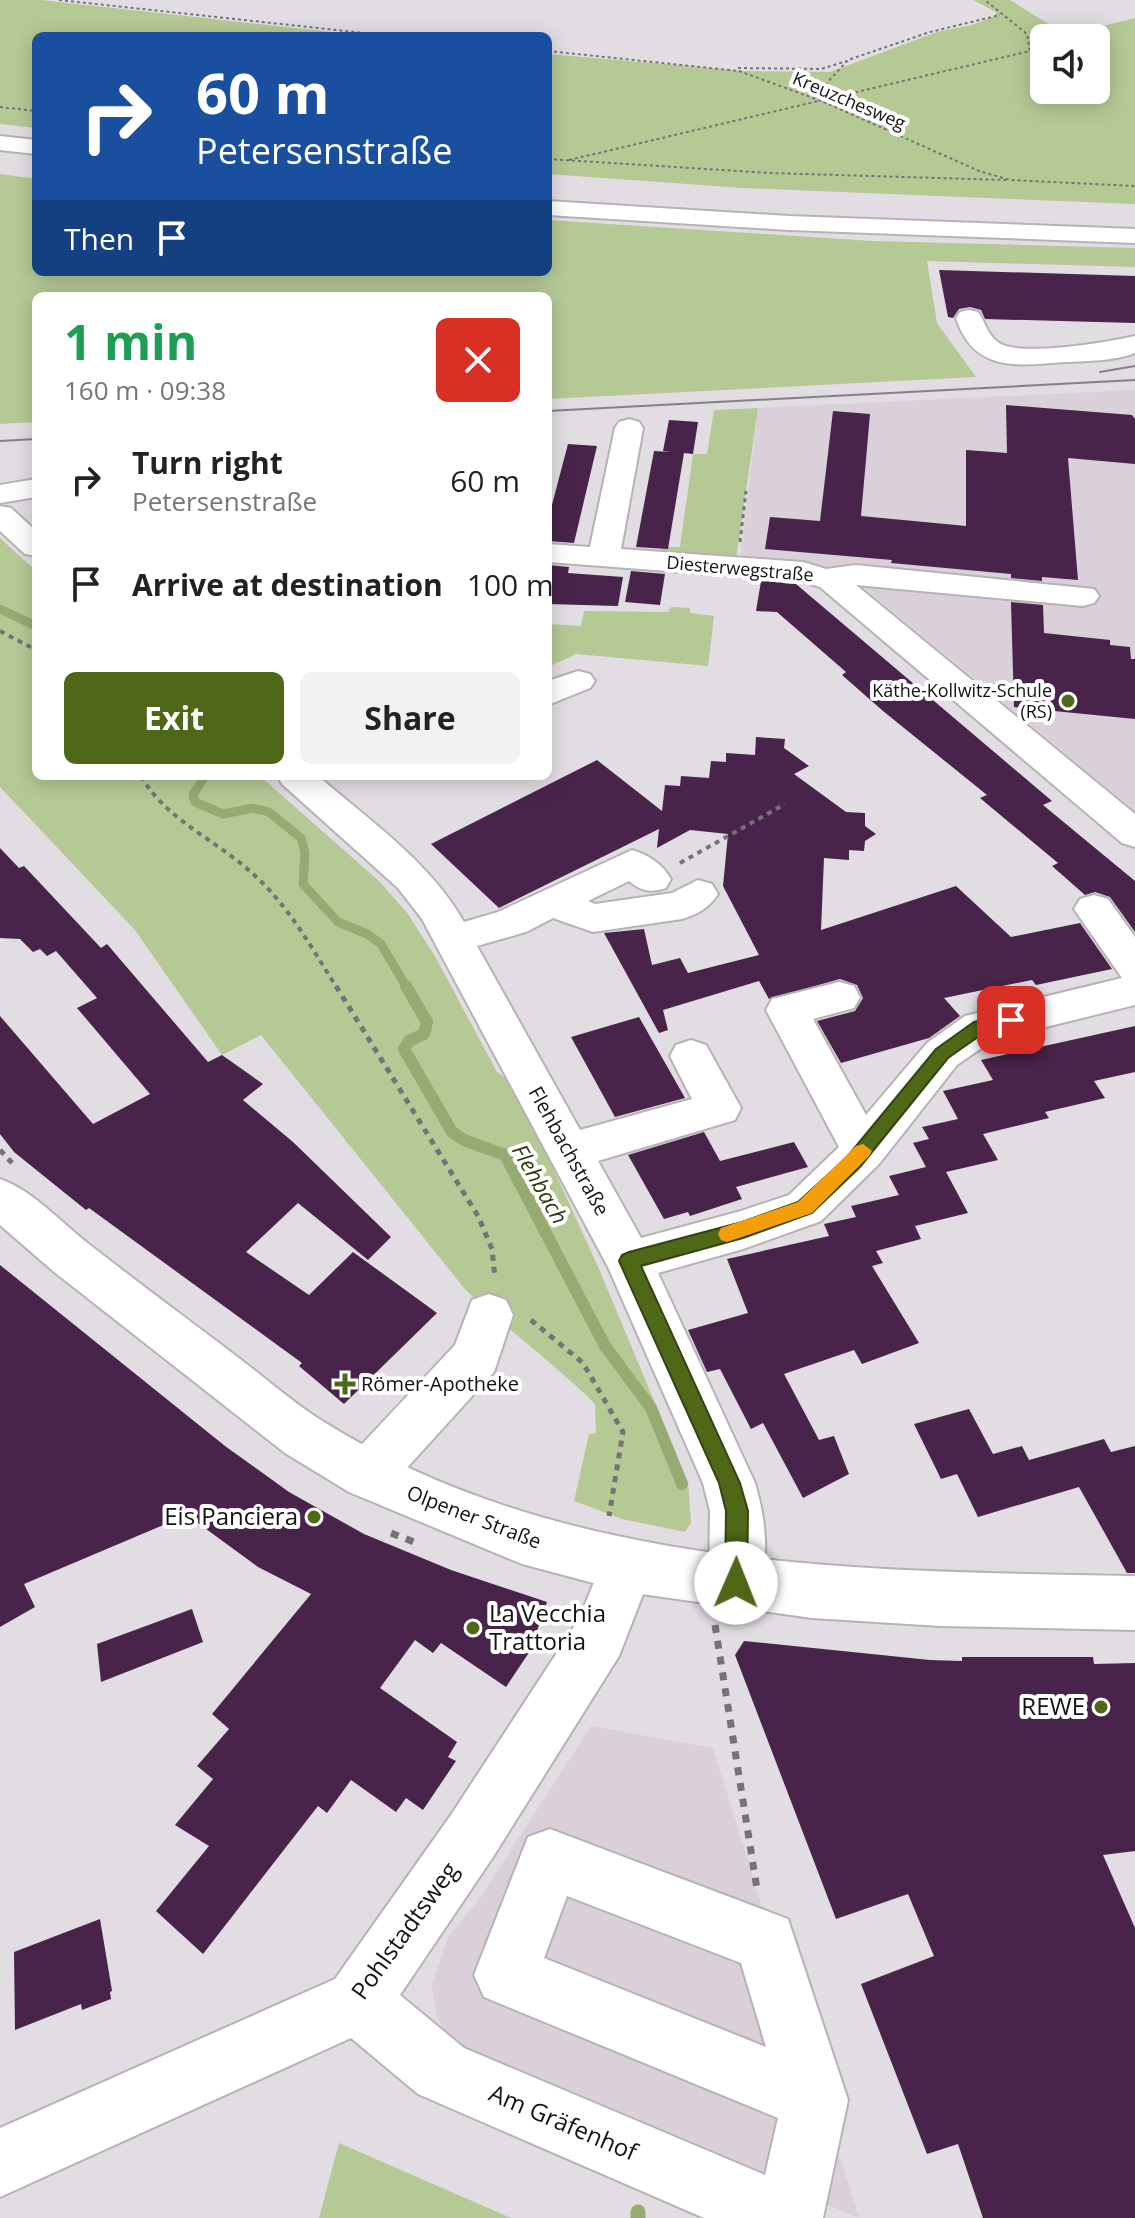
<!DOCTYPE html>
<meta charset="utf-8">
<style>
body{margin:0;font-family:"Open Sans",sans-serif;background:#f2f2f2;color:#222;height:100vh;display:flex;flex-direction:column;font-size:30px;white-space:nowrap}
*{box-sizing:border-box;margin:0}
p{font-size:26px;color:#767676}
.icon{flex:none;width:44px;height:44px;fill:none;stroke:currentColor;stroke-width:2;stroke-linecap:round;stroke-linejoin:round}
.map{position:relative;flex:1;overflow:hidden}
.sheet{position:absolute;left:32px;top:292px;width:520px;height:488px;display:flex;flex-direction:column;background:#fff;border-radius:12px;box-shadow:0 4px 20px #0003}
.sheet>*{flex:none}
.hud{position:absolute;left:32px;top:32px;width:520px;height:244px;border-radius:12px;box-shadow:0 4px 20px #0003;background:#1a4fa0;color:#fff;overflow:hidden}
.controls{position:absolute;left:1030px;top:24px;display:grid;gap:16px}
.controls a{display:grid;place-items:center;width:80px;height:80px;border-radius:12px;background:#fff;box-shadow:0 4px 20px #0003;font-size:40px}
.pin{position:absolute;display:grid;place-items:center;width:68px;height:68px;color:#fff;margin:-34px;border-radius:16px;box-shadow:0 4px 12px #0006}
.me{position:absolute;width:88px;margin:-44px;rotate:1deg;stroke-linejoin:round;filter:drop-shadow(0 0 6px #0008)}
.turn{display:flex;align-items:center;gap:28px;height:168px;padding:0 32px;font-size:36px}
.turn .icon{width:104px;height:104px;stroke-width:2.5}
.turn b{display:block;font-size:56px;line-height:68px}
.then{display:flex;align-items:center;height:76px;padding:0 32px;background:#0003;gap:16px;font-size:30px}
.round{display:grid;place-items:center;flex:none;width:84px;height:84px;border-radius:12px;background:#f2f2f2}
.headline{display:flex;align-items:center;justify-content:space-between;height:136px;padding:0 32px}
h1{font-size:48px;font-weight:700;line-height:60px;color:#1e9e55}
.primary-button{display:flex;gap:16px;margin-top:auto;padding:16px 32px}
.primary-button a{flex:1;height:92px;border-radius:12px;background:#4f6818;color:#fff;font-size:32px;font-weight:700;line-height:92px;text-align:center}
.primary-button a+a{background:#f2f2f2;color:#222}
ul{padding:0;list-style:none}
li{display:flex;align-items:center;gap:24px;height:104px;padding:0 32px}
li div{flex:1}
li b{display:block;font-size:30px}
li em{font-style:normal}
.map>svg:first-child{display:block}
.built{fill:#dad0da}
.green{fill:#b5c995;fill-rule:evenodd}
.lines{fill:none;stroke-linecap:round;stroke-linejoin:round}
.stream-far2{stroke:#95ab72;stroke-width:9}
.stream-far1{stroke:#95ab72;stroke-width:12}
.stream{stroke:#95ab72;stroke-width:15}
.building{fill:#48234a}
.minor-casing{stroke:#b6b2b6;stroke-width:4}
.major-casing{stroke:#b6b2b6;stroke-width:4}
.highway-casing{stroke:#b6b2b6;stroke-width:4}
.path-far4{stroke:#767376;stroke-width:2;stroke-dasharray:3 3;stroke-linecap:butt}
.path-far3{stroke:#767376;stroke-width:3;stroke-dasharray:4 4;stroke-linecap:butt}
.path-far2{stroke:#767376;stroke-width:4;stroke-dasharray:5 5;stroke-linecap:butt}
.path-far1{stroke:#767376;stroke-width:5;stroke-dasharray:6 6;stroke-linecap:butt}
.path{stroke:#767376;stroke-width:7;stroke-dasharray:8 8;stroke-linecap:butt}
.minor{fill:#fff;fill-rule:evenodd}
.major{fill:#fff;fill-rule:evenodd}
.highway{fill:#fff;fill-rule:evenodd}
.tram{stroke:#848184;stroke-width:2}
.route{fill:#4f6818;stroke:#334410;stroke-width:2}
.slow{fill:#f59e0b}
.poi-dot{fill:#4f6818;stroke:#fff;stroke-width:3}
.labels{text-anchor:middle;stroke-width:8;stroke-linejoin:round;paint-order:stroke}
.far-street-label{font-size:18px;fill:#141314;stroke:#fff}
.far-poi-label{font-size:18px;fill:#141314;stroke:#fff;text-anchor:end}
.street-label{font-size:20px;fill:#141314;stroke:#fff}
.poi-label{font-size:20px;fill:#141314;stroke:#fff;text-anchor:start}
.water-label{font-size:22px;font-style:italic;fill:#2c3a10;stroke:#fff}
.near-poi-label{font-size:24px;fill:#141314;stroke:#fff;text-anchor:end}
.near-street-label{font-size:24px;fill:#141314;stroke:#fff}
</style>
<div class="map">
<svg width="1135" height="2218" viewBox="0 0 1135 2218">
<rect width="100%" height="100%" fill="#e2dde2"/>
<path class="built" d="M 1135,390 L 1135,811 L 864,588 L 856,575 L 844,569 L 740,561 L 758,408 Z
M 591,1726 L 713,1748 L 859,2218 L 453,2048 L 436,2015 L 432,1985 L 448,1937 L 480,1898 Z"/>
<path class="green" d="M 0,0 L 41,0 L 368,36 L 36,36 L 36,128 L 0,124 Z
M 973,0 L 1010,0 L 1066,35 L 1135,18 L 1135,204 L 742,188 L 548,174 L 548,54 L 745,71 L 830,72 L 937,32 L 972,25 L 995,16 L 996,12 ZM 1044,38 L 1096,38 L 1096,90 L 1044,90 Z
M 0,174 L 36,179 L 36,272 L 548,272 L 548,220 L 873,241 L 1135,248 L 1135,267 L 927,261 L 937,323 L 976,377 L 548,399 L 548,296 L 36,296 L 36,422 L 0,424 Z
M 758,408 L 736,560 L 661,555 L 662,547 L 680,547 L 693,454 L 707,454 L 714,410 Z
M 0,538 L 36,571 L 36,776 L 260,776 L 380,882 L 408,914 L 436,958 L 497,1072 L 506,1078 L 549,1159 L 599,1269 L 688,1482 L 691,1523 L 685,1532 L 622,1519 L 574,1501 L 589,1434 L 596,1433 L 595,1404 C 554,1363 506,1329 464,1288 L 261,1035 L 222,1055 L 135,930 L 0,787 Z
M 671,607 L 690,608 L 690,613 L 714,616 L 708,666 L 576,654 L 548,667 L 548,624 L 581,626 L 584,611 L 668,612 Z
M 339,2143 L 511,2218 L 319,2218 Z"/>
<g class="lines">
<path class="stream-far2" d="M 0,609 L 36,626
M 205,776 L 193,795 L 195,802 L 223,814 L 253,808 L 269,812 L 301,838 L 305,853 L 303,884 L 338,922 L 367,934 L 381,944 L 407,988"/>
<path class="stream-far1" d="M 406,986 L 427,1022 L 424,1034 L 409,1041 L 404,1049 L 452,1132 L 464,1140 L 505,1155 L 605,1346 L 651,1408 L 682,1484"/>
<path class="stream" d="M 638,2212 L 638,2218"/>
</g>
<path class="building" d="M 939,270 L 1135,276 L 1135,323 L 985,319 L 981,310 L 970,307 L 959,309 L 953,318 L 948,317 Z
M 1006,405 L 1132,415 L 1135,419 L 1135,464 L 1068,458 L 1078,580 L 1042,577 L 1042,581 L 1011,578 L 1011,574 L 891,563 L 892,560 L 765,549 L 770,517 L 820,521 L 833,411 L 870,414 L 861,516 L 966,526 L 966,450 L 1007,453 Z
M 669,420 L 698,422 L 693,454 L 684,453 L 668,549 L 636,547 L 654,451 L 671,452 L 663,451 Z
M 568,444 L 597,446 L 574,543 L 548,541 L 548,520 Z
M 548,565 L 569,567 L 568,573 L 623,577 L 618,606 L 548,604 Z
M 631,571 L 665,574 L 660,605 L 625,602 Z
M 761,581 L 796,584 L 1052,801 L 1043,805 L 1135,881 L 1135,932 L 1110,897 L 1095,892 L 1085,895 L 1052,866 L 1058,863 L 980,798 L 987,795 L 883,711 L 842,675 L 846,672 L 777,612 L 756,611 Z
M 1011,602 L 1043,605 L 1044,633 L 1110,640 L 1110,645 L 1130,647 L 1131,659 L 1135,659 L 1135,719 L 1014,707 Z
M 756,737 L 785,739 L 784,748 L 809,766 L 794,774 L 846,812 L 865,813 L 865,826 L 876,834 L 865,841 L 864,851 L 849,850 L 849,860 L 824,858 L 821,930 L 956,886 L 1011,937 L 1080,923 L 1112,969 L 1036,985 L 1032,980 L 944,998 L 960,1016 L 929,1038 L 841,1063 L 817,1021 L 855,1011 L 863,998 L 857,985 L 840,979 L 769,999 L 759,981 L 663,1010 L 668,1030 L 659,1033 L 604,933 L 644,929 L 652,965 L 680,958 L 688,973 L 759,955 L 723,886 L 728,834 L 690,830 L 657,848 L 659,829 L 499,908 L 431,844 L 597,760 L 662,811 L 665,785 L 680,786 L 681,776 L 709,778 L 711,761 L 726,762 L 726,753 L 755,755 Z
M 0,848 L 19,868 L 24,866 L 101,948 L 107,944 L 208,1062 L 222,1055 L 263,1084 L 243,1100 L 293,1142 L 391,1237 L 368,1260 L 298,1203 L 246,1252 L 309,1295 L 353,1252 L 437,1313 L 344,1404 L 299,1366 L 302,1363 L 89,1208 L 86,1210 L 14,1152 L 0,1134 L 0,1016 L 93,1124 L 150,1094 L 77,1008 L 97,998 L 56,951 L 47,956 L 40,949 L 33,952 L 20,939 L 0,938 Z
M 639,1017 L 685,1098 L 615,1117 L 571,1037 Z
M 1135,1026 L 1135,1072 L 1094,1081 L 1105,1098 L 1045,1112 L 1049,1118 L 983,1134 L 998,1160 L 946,1172 L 968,1213 L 915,1226 L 921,1239 L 876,1251 L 883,1263 L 872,1266 L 919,1343 L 862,1364 L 854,1350 L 784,1374 L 819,1440 L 834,1436 L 849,1474 L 803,1498 L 763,1423 L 751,1429 L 720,1369 L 707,1372 L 688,1330 L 748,1313 L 727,1259 L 829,1236 L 824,1224 L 856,1217 L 851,1206 L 899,1195 L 889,1176 L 926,1167 L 913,1143 L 929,1139 L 922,1127 L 958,1119 L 943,1091 L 993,1080 L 981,1060 Z
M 704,1132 L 720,1161 L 794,1142 L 808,1167 L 736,1187 L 742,1199 L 690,1216 L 688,1212 L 664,1219 L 628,1155 Z
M 0,1265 L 225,1446 L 289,1492 L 364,1534 L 451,1570 L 547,1602 L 530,1651 L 506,1687 L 441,1643 L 433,1653 L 415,1640 L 380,1688 L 457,1742 L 448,1757 L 456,1761 L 423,1810 L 406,1798 L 396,1812 L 351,1780 L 327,1813 L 318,1806 L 203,1954 L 156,1911 L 209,1846 L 175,1825 L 213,1779 L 197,1766 L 229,1729 L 212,1714 L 311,1594 L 258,1567 L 187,1515 L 24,1584 L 35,1607 L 0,1627 Z
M 969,1409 L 993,1454 L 1022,1446 L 1029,1460 L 1104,1439 L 1111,1452 L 1135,1446 L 1135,1573 L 1127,1573 L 1079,1487 L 978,1517 L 957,1474 L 941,1479 L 914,1424 Z
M 192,1609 L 203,1642 L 101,1682 L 97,1644 Z
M 744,1641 L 930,1660 L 962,1661 L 962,1657 L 1093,1657 L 1094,1664 L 1135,1663 L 1135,1851 L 1103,1855 L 1135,1928 L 1135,2218 L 983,2218 L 958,2144 L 927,2154 L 861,1984 L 934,1956 L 908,1894 L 836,1919 L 735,1655 Z
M 100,1919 L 112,1991 L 110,1992 L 111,1999 L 82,2010 L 81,2004 L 15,2030 L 14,1952 Z"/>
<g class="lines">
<defs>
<path id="minor" d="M 969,310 L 978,312 C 986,323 987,335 999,343 C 1021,357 1109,342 1135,336 L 1135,353 C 1113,361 1090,361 1066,362 C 1020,365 974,374 956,318 L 960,312 Z
M 629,419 L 639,422 L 643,428 L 621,549 L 803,562 L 826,569 L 856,565 L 1094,589 L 1099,596 L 1094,603 L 1083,606 L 856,585 L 1135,814 L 1135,847 L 1122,843 L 820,587 L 801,581 L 548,562 L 548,544 L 590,547 L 615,428 L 619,422 Z
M 36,479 L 36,497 L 0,503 L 0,485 Z
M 0,506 L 11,508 L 36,531 L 36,556 L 25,554 L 0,531 Z
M 578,671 L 590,674 L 595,681 L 590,688 L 548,705 L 548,681 Z
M 277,776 L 318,776 C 369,820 430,862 464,922 L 498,912 L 632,850 C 649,855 662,864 671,879 L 666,888 C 650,893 641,891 629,881 L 588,901 L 595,904 L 672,893 L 698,880 L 712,884 L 718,894 C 709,908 698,914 682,919 L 593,932 L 553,918 L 526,932 L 477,946 L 580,1130 L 692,1099 L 670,1056 L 676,1045 L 691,1040 L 706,1045 L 741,1108 L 735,1120 L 598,1161 L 641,1238 L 741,1211 L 789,1195 L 839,1147 L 766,1010 L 772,999 L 839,982 L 854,986 L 860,997 L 854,1008 L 813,1019 L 866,1115 L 927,1043 L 965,1016 L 1122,978 L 1074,909 L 1080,899 L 1094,895 L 1108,899 L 1135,937 L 1135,1005 L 993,1040 L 957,1065 L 879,1164 L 821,1221 L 743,1249 L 658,1273 L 755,1483 C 766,1519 771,1566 755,1602 L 736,1609 L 717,1602 L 709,1583 L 710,1511 L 703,1483 L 608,1267 L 422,919 L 398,888 L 282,784 Z
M 489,1294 L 506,1300 L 513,1315 L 494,1372 L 385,1492 L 367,1499 L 349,1492 L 341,1475 L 349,1458 L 455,1345 L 472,1300 Z
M 627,1540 L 646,1548 L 654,1566 L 619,1656 L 493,1857 L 400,1995 L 464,2048 L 765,2175 L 778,2118 L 484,1997 L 474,1975 L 528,1837 L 550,1829 L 788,1919 L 848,2100 L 823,2218 L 704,2218 L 418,2094 L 351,2038 L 0,2197 L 0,2128 L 335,1979 L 451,1815 L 579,1619 L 608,1548 ZM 567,1896 L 741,1963 L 766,2047 L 544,1958 Z"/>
<path id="major" d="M 0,1179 C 34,1191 61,1223 90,1245 C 141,1285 193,1323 244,1362 C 270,1382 296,1405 324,1422 C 565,1572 860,1571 1135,1576 L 1135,1630 L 940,1626 L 812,1618 L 627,1592 L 522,1564 L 349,1492 L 285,1453 L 53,1271 L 0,1225 Z"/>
<path id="highway" d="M 0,136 L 36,140 L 36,154 L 0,150 Z
M 548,201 L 789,216 L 1135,229 L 1135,243 L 789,230 L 548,215 Z"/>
</defs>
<use href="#minor" class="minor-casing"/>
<use href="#major" class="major-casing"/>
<use href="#highway" class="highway-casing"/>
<path class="path-far4" d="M 59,0 L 392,36
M 548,51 L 739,71 L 824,102 L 979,171 L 1010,180 L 1135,186
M 738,68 L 821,69 L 847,61
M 813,98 L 848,60 L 930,32 L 1000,15
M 0,107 L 36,111
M 548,159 L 770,173 L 1006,180
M 569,160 L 1030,51 L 1027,34 L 985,0"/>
<path class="path-far3" d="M 740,542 L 746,491"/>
<path class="path-far2" d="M 0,631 L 36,650
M 141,776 C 167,821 215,839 252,873 C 289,906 311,947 337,988
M 680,863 L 785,804"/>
<path class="path-far1" d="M 336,986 L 478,1216 L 492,1249 L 495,1278
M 0,1150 L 12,1163
M 531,1320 L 583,1363 L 623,1432 L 609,1516"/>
<path class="path" d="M 391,1533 L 419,1544
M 715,1625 L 757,1889"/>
<use href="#minor" class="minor"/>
<use href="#major" class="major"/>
<use href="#highway" class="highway"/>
<path class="tram" d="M 1100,372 L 1135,366
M 548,411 L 1135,380
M 0,441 L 36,439"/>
</g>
<path class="route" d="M 1011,1013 L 1020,1020 L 1017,1024 L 985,1032 L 948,1058 L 860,1167 L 812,1213 L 743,1238 L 641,1266 L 740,1483 L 748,1511 L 747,1583 L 744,1591 L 736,1594 L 728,1591 L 725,1583 L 726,1511 L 719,1483 L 619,1261 L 622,1255 L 629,1252 L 742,1222 L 798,1202 L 847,1157 L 936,1049 L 974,1022 Z"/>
<path class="slow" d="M 863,1144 L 872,1151 L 869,1156 L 812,1213 L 727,1242 L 721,1240 L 718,1234 L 721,1228 L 798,1202 L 856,1146 Z"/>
<g class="poi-dot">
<circle cx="1068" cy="701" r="8"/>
<path d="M341 1372h8v8h8v8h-8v8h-8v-8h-8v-8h8z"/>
<circle cx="314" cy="1517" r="8"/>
<circle cx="473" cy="1628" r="8"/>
<circle cx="1101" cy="1707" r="8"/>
</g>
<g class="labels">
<g class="far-street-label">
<text transform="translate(849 101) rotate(23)" y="6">Kreuzchesweg</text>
<text transform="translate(740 569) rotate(5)" y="6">Diesterwegstraße</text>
</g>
<g class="far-poi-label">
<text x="1052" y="697">Käthe-Kollwitz-Schule<tspan x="1052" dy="21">(RS)</tspan></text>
</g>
<g class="street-label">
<text transform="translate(569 1151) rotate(61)" y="7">Flehbachstraße</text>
<text transform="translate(474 1517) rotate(21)" y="7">Olpener Straße</text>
</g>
<g class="poi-label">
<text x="361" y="1391">Römer-Apotheke</text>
</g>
<g class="water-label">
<text transform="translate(540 1184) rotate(60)" y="8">Flehbach</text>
</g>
<g class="near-poi-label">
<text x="298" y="1525">Eis Panciera</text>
<text x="489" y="1622" text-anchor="start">La Vecchia<tspan x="489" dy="28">Trattoria</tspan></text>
<text x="1085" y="1715">REWE</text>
</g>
<g class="near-street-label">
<text transform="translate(405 1931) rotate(-54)" y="8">Pohlstadtsweg</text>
<text transform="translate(563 2123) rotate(23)" y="8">Am Gräfenhof</text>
</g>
</g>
</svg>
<div class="controls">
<a><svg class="icon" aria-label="sound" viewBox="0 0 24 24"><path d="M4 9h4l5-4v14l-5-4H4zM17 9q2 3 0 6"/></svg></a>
</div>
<div class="pin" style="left:1011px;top:1020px;background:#d93025"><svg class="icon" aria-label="arrive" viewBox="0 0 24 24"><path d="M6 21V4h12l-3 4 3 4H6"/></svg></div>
<svg class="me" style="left:736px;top:1583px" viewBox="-20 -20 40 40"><circle r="19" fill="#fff"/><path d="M0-13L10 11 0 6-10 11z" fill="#4f6818"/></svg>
<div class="hud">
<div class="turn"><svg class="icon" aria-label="right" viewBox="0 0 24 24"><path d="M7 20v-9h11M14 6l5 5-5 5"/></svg><div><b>60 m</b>Petersenstraße</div></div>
<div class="then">Then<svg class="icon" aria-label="arrive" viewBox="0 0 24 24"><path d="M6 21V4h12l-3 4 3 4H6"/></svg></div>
</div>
<section class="sheet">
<div class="headline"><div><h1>1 min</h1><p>160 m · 09:38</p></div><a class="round" style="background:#d93025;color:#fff"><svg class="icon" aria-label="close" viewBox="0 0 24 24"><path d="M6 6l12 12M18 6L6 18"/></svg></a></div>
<ul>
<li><svg class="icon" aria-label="right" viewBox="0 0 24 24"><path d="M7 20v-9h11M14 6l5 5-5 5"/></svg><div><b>Turn right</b><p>Petersenstraße</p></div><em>60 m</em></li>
<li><svg class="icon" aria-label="arrive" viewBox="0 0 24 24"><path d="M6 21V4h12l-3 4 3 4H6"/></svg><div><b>Arrive at destination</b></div><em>100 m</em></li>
</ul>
<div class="primary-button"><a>Exit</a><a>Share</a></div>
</section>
</div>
